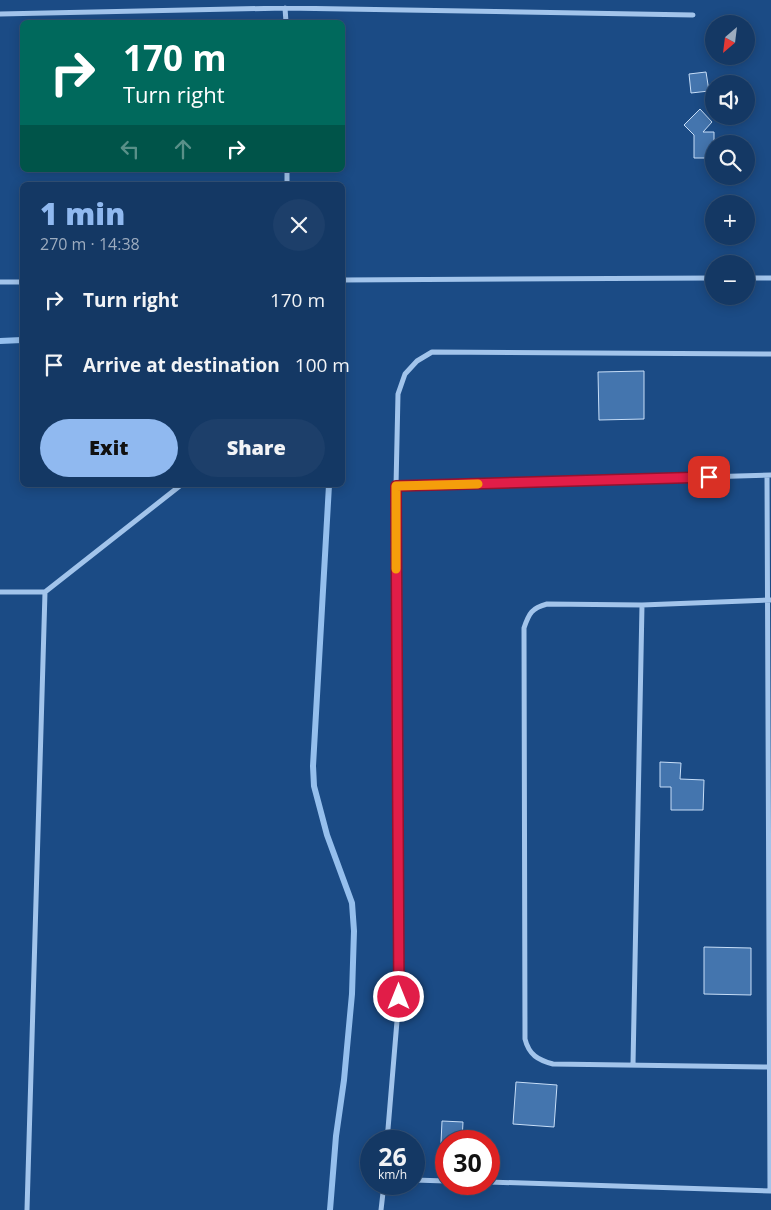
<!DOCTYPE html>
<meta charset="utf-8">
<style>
body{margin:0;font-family:"Open Sans",sans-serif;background:#1d3f6a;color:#f1f3f6;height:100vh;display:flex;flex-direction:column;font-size:19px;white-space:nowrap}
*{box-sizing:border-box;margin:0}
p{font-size:16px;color:#9dacbf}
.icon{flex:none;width:28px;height:28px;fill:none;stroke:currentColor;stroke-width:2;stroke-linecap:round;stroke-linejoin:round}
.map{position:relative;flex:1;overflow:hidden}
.details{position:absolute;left:20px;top:182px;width:325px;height:305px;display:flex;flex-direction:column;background:#143864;border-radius:8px;box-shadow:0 2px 12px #0003,0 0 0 1px #335278}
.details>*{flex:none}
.banner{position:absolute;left:20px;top:20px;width:325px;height:152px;border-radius:8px;box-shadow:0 2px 12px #0003,0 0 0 1px #335278;background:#00695c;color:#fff;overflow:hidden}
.needle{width:32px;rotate:208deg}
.fabs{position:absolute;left:705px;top:15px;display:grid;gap:10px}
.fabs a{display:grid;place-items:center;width:50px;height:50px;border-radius:50%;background:#143864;box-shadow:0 2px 12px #0003,0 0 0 1px #335278;font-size:25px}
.speed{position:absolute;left:360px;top:1130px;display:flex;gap:10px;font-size:25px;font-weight:700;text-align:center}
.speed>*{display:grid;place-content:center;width:65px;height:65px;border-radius:50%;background:#143864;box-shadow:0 2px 12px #0003,0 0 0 1px #335278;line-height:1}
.speed small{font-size:12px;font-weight:400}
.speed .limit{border:8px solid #d22;background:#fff;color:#111}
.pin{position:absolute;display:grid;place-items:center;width:42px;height:42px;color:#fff;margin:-21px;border-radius:10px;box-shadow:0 2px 8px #0006}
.me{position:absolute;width:55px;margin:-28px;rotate:0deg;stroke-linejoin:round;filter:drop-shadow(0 0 4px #0008)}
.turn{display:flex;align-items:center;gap:18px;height:105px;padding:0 20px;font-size:22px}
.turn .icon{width:65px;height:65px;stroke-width:2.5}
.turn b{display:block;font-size:35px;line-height:42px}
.lanes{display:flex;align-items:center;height:48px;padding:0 20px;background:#0003;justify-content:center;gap:25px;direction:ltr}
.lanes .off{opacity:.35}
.round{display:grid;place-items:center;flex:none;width:52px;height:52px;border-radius:26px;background:#1d3f6a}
.summary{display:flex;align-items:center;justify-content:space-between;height:85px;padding:0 20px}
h1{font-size:30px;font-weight:800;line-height:38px;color:#90b9f0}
.button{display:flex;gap:10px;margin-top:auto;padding:10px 20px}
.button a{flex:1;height:58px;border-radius:30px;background:#90b9f0;color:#111;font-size:20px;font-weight:800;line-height:58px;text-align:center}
.button a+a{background:#1d3f6a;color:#f1f3f6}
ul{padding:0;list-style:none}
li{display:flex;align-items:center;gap:15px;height:65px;padding:0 20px}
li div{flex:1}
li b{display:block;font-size:19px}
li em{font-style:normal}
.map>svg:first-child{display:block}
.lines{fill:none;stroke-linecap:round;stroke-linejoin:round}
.stream{stroke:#95bfed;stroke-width:6}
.building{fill:#4475ae;stroke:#c7def8}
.street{stroke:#a2c4eb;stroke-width:5}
.route-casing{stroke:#92132f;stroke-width:12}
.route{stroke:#e11d48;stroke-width:9}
.slow{stroke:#f59e0b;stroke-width:9}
</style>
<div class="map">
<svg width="771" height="1210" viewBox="0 0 771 1210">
<rect width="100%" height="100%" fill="#1b4b85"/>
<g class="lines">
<path class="stream" d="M 0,341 L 22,340
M 329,485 L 313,766 L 314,786 L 327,835 L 352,903 L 354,931 L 352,994 L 344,1080 L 336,1136 L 330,1210"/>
</g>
<path class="building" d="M 706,72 L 709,91 L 691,93 L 689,74 Z
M 700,109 L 712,122 L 703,132 L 714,132 L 714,158 L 694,158 L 694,135 L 684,125 Z
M 644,371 L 644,419 L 599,420 L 598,372 Z
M 660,762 L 681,763 L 680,779 L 704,780 L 703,810 L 671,810 L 671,787 L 660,787 Z
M 704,947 L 751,948 L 751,995 L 704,994 Z
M 516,1082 L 557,1085 L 554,1127 L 513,1124 Z
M 442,1121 L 463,1122 L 462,1141 L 446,1141 L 446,1143 L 441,1143 Z"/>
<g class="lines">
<path class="street" d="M 285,8 L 286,22
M 0,14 L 285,8 L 693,15
M 287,170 L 287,185
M 746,278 L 771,278
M 342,280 L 714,278
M 0,282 L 22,282
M 767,476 L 770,1191
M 396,486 L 771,475
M 0,592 L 45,592 L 181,485
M 771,600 L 642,605 L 547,604 C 532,608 529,613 524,628 L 525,1039 C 529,1055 538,1060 553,1064 L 771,1067
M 633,1065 L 642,605
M 387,1141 L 399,997 L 396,486 L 398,394 L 405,374 L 417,361 L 432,352 L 771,354
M 414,1180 L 446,1181
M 489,1182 L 771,1191
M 27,1210 L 45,592
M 381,1210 L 384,1184"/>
</g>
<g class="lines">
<defs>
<path id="route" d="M 399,997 L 396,486 L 709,477"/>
</defs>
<use href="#route" class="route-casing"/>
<use href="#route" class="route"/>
<path class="slow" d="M 396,569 L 396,486 L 478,484"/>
</g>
</svg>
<div class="fabs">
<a><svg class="needle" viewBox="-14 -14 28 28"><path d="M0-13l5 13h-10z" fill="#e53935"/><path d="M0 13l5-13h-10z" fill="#9dacbf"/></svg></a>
<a><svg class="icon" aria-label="sound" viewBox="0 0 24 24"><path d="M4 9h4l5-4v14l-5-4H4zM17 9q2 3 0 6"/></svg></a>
<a><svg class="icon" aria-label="search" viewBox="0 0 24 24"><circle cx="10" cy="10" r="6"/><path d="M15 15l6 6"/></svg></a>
<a>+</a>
<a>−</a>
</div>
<div class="speed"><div>26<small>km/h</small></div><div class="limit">30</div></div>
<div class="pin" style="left:709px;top:477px;background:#d93025"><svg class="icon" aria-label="arrive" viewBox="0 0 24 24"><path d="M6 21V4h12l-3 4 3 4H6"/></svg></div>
<svg class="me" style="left:399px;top:997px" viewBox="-20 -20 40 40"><circle r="17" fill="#e11d48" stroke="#fff" stroke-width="3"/><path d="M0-11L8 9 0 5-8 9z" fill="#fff"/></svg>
<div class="banner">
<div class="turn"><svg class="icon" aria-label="right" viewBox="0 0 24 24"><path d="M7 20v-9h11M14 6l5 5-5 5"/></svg><div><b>170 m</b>Turn right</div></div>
<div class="lanes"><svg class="icon off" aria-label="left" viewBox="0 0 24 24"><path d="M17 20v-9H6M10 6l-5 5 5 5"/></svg><svg class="icon off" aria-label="ahead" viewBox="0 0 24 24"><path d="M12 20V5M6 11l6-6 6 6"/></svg><svg class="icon" aria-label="right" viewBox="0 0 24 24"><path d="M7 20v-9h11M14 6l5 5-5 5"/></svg></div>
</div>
<section class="details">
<div class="summary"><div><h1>1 min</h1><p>270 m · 14:38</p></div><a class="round"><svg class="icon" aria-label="close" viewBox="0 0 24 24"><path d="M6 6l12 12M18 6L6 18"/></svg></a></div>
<ul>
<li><svg class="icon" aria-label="right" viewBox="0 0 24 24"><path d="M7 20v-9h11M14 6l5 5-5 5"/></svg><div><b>Turn right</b></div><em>170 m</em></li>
<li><svg class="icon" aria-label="arrive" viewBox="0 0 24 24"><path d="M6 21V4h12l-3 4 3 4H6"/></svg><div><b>Arrive at destination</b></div><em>100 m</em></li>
</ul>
<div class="button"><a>Exit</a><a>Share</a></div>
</section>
</div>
